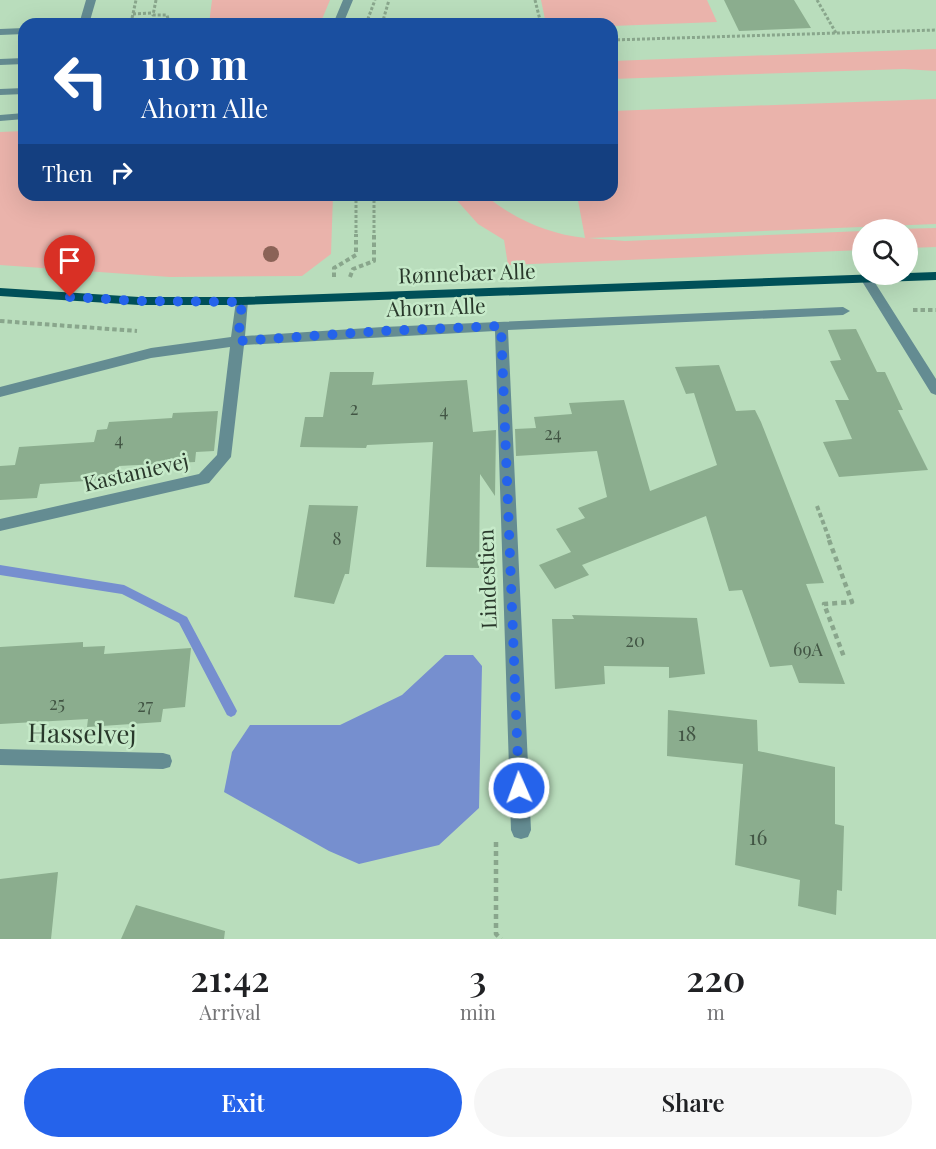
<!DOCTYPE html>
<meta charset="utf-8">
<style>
body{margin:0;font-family:"Playfair Display",serif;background:#f6f6f6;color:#202124;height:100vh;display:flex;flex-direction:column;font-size:22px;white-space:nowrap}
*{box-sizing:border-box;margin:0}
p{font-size:20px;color:#757577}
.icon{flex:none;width:33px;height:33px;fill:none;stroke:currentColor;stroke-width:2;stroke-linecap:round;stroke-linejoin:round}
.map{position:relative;height:939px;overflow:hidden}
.sheet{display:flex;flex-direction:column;background:#fff;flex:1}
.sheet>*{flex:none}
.top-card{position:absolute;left:18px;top:18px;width:600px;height:183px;border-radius:18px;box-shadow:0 6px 24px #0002;background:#1a4fa0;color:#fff;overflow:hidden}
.fabs{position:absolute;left:852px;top:219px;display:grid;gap:12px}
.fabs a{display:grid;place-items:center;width:66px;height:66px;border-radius:50%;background:#fff;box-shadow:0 6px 24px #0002;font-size:30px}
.pin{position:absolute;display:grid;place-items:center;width:51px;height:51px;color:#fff;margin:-62px -26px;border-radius:50% 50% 50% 0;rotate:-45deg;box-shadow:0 0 6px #0007}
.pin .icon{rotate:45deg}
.me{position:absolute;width:66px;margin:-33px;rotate:358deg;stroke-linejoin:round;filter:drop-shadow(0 0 4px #0008)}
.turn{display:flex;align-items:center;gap:21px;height:126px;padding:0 24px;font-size:27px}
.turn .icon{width:78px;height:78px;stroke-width:2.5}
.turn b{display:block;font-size:42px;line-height:51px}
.then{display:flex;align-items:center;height:57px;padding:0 24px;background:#0003;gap:12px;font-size:22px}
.eta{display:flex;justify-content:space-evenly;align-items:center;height:102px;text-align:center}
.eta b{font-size:36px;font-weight:600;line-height:42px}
.primary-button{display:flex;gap:12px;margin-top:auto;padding:12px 24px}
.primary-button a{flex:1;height:69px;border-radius:36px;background:#2563eb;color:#fff;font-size:24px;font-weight:600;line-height:69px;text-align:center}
.primary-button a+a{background:#f6f6f6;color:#202124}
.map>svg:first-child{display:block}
.green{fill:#eab3ab}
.water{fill:#768fcf}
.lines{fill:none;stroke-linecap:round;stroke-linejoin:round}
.stream{fill:#768fcf;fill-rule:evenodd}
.building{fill:#8bad8e}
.path-far2{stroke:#89a68c;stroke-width:3;stroke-dasharray:3 2;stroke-linecap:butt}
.path-far1{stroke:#89a68c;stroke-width:4;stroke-dasharray:4.5 3;stroke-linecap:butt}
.path{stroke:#89a68c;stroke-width:4.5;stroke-dasharray:5 4;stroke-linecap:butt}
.minor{fill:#648c92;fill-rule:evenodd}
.major{fill:#005058;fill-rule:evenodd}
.tree{fill:#8b6357}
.route{stroke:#2563eb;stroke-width:10;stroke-dasharray:0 18}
.labels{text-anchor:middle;stroke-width:5;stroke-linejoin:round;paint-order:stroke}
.number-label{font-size:18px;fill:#425544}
.street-label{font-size:21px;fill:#29382b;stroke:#c6eac9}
.near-number-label{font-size:21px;fill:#425544}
.near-street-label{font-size:26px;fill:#29382b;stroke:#c6eac9}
</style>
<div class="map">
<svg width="936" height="939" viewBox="0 0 936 939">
<rect width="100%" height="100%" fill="#b9ddbc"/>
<path class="green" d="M 212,0 L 330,0 L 320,24 L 209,24 Z
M 541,0 L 707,0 L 717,22 L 612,26 L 612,24 L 546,24 Z
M 936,49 L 936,71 L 904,69 L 612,79 L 612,61 Z
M 936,99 L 936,224 L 588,238 L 625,241 L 862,231 L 862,250 L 508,265 L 504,240 L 478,224 L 452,195 L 485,195 C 514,219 548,234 585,238 L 577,195 L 612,195 L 612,111 Z
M 24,131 L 24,195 L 333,195 L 331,254 L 302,276 L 170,277 L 0,265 L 0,132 Z
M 936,228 L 936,247 L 908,248 L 908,230 L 895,229 Z"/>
<path class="water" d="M 445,655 L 473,655 L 482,666 L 479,808 L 439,845 L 359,864 L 329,851 L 224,792 L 232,752 L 250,725 L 340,725 L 402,695 Z"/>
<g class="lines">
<path class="stream" d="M 0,565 L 124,585 L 187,617 L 235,707 L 237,711 L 235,715 L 231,717 L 227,715 L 179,623 L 122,594 L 0,575 Z"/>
</g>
<path class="building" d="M 724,0 L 794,0 L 811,28 L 739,31 Z
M 856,329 L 877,372 L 885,372 L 903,410 L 898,410 L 928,470 L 839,477 L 823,442 L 852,439 L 835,400 L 849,400 L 830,361 L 841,360 L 828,330 Z
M 719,365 L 736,411 L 755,410 L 761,422 L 824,583 L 806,584 L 845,684 L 799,683 L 792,665 L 770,667 L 742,590 L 729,591 L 706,516 L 582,565 L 589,575 L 555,589 L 539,565 L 571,552 L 556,529 L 585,518 L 578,508 L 607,497 L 597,451 L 516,456 L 515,429 L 536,428 L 534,417 L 572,414 L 569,403 L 624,400 L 650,491 L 717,465 L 694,393 L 686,394 L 675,367 Z
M 330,372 L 374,372 L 372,385 L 467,380 L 473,432 L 496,430 L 495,496 L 480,474 L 479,568 L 426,567 L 433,442 L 367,445 L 366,448 L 300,447 L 305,417 L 323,417 Z
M 218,411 L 214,451 L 196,452 L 195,462 L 119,466 L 117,479 L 40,484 L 37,498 L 0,500 L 0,466 L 15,465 L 19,447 L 94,442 L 97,430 L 107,429 L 109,422 L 172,418 L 173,413 Z
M 309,505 L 358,506 L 349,574 L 345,574 L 334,604 L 294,597 Z
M 572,615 L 697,618 L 705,674 L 669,678 L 669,667 L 604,666 L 605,684 L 555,689 L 552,619 L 574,619 Z
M 83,642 L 83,647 L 105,646 L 104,654 L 191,648 L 185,707 L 163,709 L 161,722 L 87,727 L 88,719 L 0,724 L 0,647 Z
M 668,710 L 757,720 L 758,751 L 835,767 L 835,824 L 844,826 L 842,891 L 837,890 L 836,915 L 798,906 L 800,880 L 735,865 L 743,764 L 667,756 Z
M 58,872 L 51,939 L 0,939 L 0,879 Z
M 136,905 L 225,931 L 224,939 L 121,939 Z"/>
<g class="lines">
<path class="path-far2" d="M 156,0 L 153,15 L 167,15 L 168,19
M 535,0 L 541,24
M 817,0 L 836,33
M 133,14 L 153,13
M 131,23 L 136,0
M 108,24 L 131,23
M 366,24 L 375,0
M 382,24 L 389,0
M 612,40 L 936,30
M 356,195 L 356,236
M 374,195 L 374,236"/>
<path class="path-far1" d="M 334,277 L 334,268 L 356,255 L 356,234
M 350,277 L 353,269 L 374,261 L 374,234
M 913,310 L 936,310
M 0,321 L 137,331
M 817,506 L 830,541"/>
<path class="path" d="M 829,540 L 852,602 L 824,604 L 844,657
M 496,842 L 496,934 L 501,939"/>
<path class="minor" d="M 86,0 L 96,0 L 89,24 L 79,24 Z
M 343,0 L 353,0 L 343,24 L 333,24 Z
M 24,28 L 24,34 L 0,35 L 0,29 Z
M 24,58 L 24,64 L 0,65 L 0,59 Z
M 24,88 L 24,94 L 0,95 L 0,89 Z
M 24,113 L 24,119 L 0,121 L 0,115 Z
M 868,274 L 872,278 L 936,379 L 936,395 L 931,393 L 860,278 L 862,275 Z
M 242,297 L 248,301 L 245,336 L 383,327 L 843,307 L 850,311 L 843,315 L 508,330 L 531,830 L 528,837 L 521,839 L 514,837 L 511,830 L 495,331 L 244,345 L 231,457 L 209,483 L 0,531 L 0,519 L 199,474 L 217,455 L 230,347 L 151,358 L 0,397 L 0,387 L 151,348 L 231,337 L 236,301 Z
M 0,749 L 163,753 L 170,755 L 172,761 L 170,767 L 163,769 L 0,765 Z"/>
<path class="major" d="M 936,272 L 936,280 L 242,305 L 139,305 L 0,296 L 0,288 L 139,297 L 242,297 Z"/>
</g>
<circle class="tree" cx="271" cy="254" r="8"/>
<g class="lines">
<path class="route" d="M 70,297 L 139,301 L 242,302 L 238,341 L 383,331 L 501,326 L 519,788"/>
</g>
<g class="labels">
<g class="number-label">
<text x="354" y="415">2</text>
<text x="444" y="417">4</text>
<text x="553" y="440">24</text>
<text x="119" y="446">4</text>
<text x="337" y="545">8</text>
<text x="635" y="647">20</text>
<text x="808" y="656">69A</text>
<text x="57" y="710">25</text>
<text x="145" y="712">27</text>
</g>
<g class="street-label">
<text transform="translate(467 274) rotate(-2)" y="7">Rønnebær Alle</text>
<text transform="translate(436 308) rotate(-2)" y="7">Ahorn Alle</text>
<text transform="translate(136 473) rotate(-13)" y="7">Kastanievej</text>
<text transform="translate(488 579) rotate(-92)" y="7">Lindestien</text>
</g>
<g class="near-number-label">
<text x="687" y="741">18</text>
<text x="758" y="845">16</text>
</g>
<g class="near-street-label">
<text transform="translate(82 734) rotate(1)" y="9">Hasselvej</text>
</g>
</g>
</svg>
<div class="fabs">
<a><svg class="icon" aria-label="search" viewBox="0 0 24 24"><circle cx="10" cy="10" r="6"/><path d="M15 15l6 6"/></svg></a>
</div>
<div class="pin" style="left:70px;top:297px;background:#d93025"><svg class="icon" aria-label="arrive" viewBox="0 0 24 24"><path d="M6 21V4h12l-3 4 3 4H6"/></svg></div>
<svg class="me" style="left:519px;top:788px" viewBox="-20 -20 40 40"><circle r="17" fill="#2563eb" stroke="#fff" stroke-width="3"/><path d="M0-11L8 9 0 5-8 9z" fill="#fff"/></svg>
<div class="top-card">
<div class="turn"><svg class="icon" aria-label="left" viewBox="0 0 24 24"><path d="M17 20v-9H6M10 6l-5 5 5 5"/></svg><div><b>110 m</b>Ahorn Alle</div></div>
<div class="then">Then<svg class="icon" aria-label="right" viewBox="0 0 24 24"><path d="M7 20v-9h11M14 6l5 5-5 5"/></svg></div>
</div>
</div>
<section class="sheet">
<div class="eta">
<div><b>21:42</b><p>Arrival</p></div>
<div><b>3</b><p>min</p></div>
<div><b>220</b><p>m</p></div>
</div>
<div class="primary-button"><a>Exit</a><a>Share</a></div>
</section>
